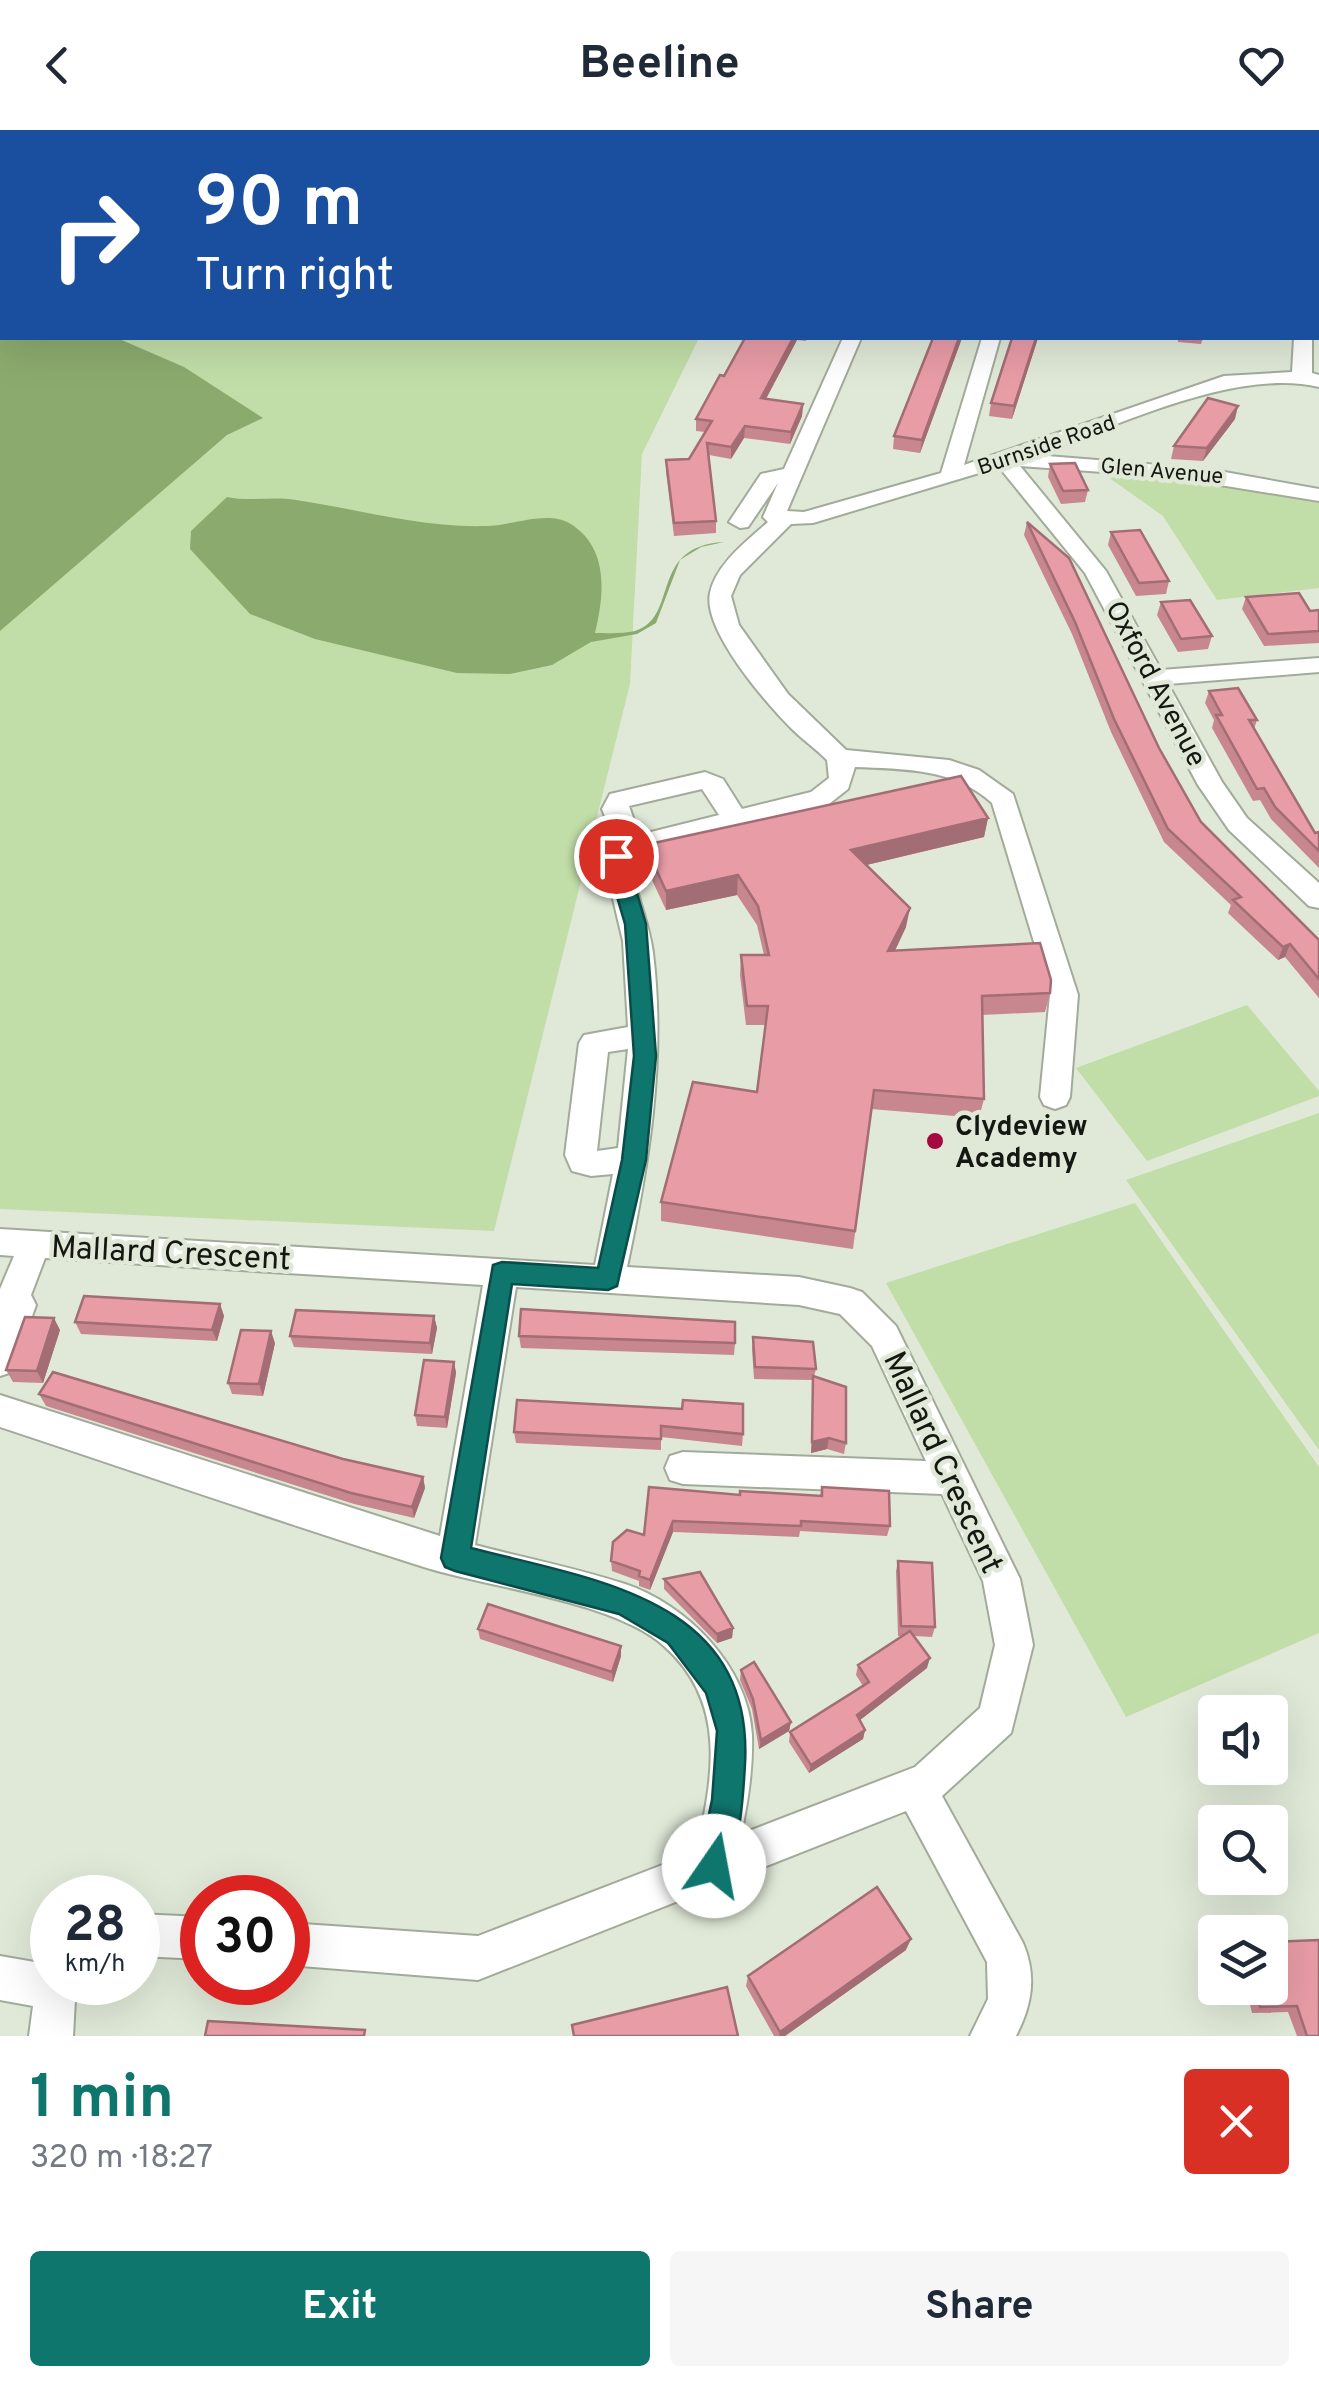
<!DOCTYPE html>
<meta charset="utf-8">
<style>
body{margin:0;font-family:Overpass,sans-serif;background:#f6f6f7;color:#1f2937;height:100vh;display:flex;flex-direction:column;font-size:38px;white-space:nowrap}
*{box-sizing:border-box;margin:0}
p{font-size:32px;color:#747a83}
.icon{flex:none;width:55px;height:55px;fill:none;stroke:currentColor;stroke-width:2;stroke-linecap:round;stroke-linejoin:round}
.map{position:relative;height:1906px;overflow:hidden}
.panel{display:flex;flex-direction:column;background:#fff;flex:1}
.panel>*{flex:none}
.guide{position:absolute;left:0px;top:0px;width:1320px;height:210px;box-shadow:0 10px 40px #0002;background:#1a4fa0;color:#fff;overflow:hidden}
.tools{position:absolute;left:1198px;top:1565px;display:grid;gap:20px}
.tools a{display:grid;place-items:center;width:90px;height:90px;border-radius:10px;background:#fff;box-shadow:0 10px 40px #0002;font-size:50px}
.speed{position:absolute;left:30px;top:1745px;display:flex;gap:20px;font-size:50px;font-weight:700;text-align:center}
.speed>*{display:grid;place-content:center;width:130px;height:130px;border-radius:50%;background:#fff;box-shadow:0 10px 40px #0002;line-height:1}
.speed small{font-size:25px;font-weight:400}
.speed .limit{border:15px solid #d22;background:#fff;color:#111}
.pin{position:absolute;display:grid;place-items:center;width:85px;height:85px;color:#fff;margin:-42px;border:5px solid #fff;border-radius:50%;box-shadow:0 2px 10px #0007}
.me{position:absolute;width:110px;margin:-55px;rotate:12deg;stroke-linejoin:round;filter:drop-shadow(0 0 8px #0008)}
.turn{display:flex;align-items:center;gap:35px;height:210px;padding:0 30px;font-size:45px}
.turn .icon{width:130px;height:130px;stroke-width:2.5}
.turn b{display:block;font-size:70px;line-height:85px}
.round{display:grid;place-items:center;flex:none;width:105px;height:105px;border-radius:10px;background:#f6f6f7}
.summary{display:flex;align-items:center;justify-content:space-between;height:170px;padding:0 30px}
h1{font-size:60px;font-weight:700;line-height:75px;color:#0f766e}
.button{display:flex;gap:20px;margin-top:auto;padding:20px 30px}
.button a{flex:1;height:115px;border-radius:10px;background:#0f766e;color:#fff;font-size:40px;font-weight:700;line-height:115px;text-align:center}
.button a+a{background:#f6f6f7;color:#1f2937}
header{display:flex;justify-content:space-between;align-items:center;height:130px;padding:0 30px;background:#fff;font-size:45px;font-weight:700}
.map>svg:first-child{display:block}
.green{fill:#c1dea8}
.water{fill:#8bab6e}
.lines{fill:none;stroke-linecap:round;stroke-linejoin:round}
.minor-casing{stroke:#a2ab9a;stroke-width:4}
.minor{fill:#fff;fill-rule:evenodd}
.wall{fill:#c8868f}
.shaded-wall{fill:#a26d74}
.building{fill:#e89ca6;stroke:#a26d74;stroke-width:2.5}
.route{fill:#0f766e;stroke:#0a4d48;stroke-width:2.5}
.poi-dot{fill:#a40940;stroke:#e0e9d8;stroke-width:4}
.labels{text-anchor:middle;stroke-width:9;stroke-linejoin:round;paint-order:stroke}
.far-street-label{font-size:22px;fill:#151812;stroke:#e0e9d8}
.street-label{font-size:28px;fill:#151812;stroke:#e0e9d8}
.poi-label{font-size:28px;font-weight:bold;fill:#151812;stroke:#e0e9d8;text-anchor:start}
.near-street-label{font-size:32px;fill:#151812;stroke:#e0e9d8}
</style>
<header><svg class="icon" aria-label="back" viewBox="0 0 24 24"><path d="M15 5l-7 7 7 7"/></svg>Beeline<svg class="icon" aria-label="heart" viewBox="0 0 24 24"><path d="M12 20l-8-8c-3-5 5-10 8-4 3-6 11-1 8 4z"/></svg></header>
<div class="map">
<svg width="1319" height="1906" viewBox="0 0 1319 1906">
<rect width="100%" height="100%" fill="#e0e9d8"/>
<path class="green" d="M 0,0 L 559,2 L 2,2 L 2,208 L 699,208 L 642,324 L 630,554 L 494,1101 L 0,1079 Z
M 1116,341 L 1208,350 L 1319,373 L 1319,458 L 1217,470 L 1163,386 L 1108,347 Z
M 1247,875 L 1319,961 L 1319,966 L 1147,1031 L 1076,938 Z
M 1319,983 L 1319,1320 L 1126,1050 Z
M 1135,1073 L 1319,1337 L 1319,1503 L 1126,1587 L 886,1153 Z"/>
<path class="water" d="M 0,164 L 2,208 L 117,208 L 184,237 L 263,288 L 227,305 L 0,501 Z
M 227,367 C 250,372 273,366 296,370 C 358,379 422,398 486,396 C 510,396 547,380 569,393 C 610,417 604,466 595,503 C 607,503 623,504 635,501 C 680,487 648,416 724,412 L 701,417 L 680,430 L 656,493 L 637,504 L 591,512 L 552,535 L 510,544 L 457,543 L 315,509 L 250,484 L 190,419 L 191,401 Z"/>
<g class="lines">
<defs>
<path id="minor" d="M 594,0 L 613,0 L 614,2 L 596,2 Z
M 859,0 L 879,0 L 880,2 L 861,2 Z
M 843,208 L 861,208 L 787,381 L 804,382 L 941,343 L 982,208 L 1000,208 L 964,335 L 1224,246 L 1292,242 L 1294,208 L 1312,208 L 1312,243 L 1319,245 L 1319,257 C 1236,237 1115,297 1035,325 L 1208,339 L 1319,359 L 1319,371 L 1171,347 L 1020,336 L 1106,441 L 1161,540 L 1319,528 L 1319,542 L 1168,554 L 1222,652 L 1247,688 L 1319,753 L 1319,778 L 1309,776 L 1229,700 L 1198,655 L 1085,443 L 999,337 L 813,393 L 791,394 L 740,445 L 731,466 L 739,495 L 788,564 L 846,620 L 949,630 L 979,640 L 1013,664 L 1078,865 L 1070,967 L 1066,975 L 1055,979 L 1044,975 L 1040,967 L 1050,865 L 992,673 C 954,638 904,639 855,637 L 848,659 L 829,674 L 630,725 C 633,759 649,790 653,823 C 666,930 649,1033 627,1137 L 799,1147 L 850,1158 L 862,1162 L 896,1196 L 1020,1449 L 1033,1515 L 1011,1603 L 942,1666 L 1023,1813 C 1037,1846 1032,1875 1016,1906 L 970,1906 L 988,1869 L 987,1832 L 906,1681 L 478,1850 L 288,1835 L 288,1793 L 478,1806 L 696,1722 C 713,1648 728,1573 664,1516 C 615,1472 493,1458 427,1438 C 284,1393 142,1344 0,1297 L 0,1265 L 440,1406 L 483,1155 L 45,1128 L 31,1165 L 36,1175 L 12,1242 L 0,1246 L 0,1159 L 14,1126 L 0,1125 L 0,1099 L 595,1135 L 613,1044 L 591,1046 L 572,1041 L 565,1025 L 579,913 L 584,905 L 628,897 L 623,811 L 604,731 L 603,720 L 615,711 L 602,679 L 610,664 L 705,642 L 723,649 L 742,679 L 811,662 L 829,648 L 827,630 C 816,619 803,610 792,599 C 767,574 702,500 710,463 C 716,434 747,411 768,392 L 763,387 L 778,353 L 748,397 L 740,398 L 729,392 L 761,344 L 784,339 ZM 702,659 L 719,685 L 639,705 L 629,676 ZM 628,919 L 618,1018 L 597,1021 L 608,922 ZM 516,1157 L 799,1175 L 840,1184 L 872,1216 L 926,1331 L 683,1322 L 670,1326 L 665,1338 L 670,1350 L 683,1354 L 942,1364 L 983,1451 L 995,1515 L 980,1578 L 915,1637 L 741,1704 C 748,1672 753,1638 752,1605 C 749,1537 686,1474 625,1454 C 576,1438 525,1428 475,1415 Z
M 138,1784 L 202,1787 L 202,1829 L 138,1826 Z
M 0,1826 L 52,1835 L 52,1852 L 76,1852 L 73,1906 L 29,1906 L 33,1876 L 0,1870 Z"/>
</defs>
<use href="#minor" class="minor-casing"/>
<use href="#minor" class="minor"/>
</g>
<path class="wall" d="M 664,0 L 742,0 L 743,2 L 665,2 Z
M 890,0 L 916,0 L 915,2 L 890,2 Z
M 973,0 L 1319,0 L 1319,174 L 1318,162 L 1318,2 L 972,2 Z
M 745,208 L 807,208 L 806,211 L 797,210 L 766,269 L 803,274 L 802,286 L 790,314 L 744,308 L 731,329 L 709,325 L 716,391 L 716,403 L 674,406 L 666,342 L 666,330 L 689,329 L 705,302 L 696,301 L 696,289 L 724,246 Z
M 933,208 L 962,208 L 920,323 L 893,319 L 894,306 Z
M 1038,208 L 1012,289 L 989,286 L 991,273 Z
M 1178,208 L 1203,208 L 1201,214 L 1178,212 Z
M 1235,289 L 1203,331 L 1171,329 L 1174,316 Z
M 1050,334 L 1088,360 L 1085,372 L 1061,374 L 1048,347 Z
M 1027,392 L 1201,692 L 1319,810 L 1319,868 L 1285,827 L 1278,830 L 1246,800 L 1228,783 L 1231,775 L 1164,712 L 1111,602 L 1072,504 L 1024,405 Z
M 1111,402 L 1169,451 L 1166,464 L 1136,466 L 1108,415 Z
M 1246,467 L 1310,481 L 1319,480 L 1319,513 L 1264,516 L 1242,479 Z
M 1161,472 L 1212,506 L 1208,519 L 1178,522 L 1157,485 Z
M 1209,561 L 1257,590 L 1254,599 L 1315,703 L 1319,702 L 1319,738 L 1271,689 L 1260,670 L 1253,671 L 1212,598 L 1214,590 L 1205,573 Z
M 988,688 L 984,707 L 867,735 L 906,797 L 895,820 L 1050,863 L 1045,882 L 982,885 L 984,969 L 979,988 L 871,979 L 853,1119 L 661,1091 L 661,1072 L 757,962 L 766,895 L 746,895 L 740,845 L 741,825 L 764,825 L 757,795 L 737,765 L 666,780 L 645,735 L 645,715 Z
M 220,1174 L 224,1186 L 217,1211 L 81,1204 L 75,1192 Z
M 434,1186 L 437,1198 L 432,1224 L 294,1217 L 290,1206 Z
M 60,1200 L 43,1253 L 13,1252 L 6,1240 Z
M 519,1206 L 735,1213 L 734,1225 L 521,1218 Z
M 753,1207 L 816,1239 L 814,1247 L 846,1313 L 844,1324 L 827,1319 L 811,1323 L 813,1250 L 754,1249 L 752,1219 Z
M 275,1213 L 263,1266 L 232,1264 L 228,1253 Z
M 454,1232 L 456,1243 L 447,1298 L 417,1296 L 415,1285 Z
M 39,1264 L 423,1347 L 425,1358 L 414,1388 L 354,1374 L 46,1276 Z
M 682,1279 L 743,1304 L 742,1316 L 661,1307 L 661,1320 L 516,1313 L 514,1302 Z
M 649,1357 L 740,1365 L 820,1366 L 822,1357 L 890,1396 L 887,1406 L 800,1401 L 799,1407 L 673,1402 L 650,1460 L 639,1456 L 639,1451 L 612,1441 L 611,1431 L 644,1405 Z
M 898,1431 L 935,1497 L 932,1507 L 915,1506 L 927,1538 L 860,1590 L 865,1600 L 863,1609 L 809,1643 L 789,1612 L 790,1602 L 863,1556 L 856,1545 L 858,1535 L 903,1506 L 898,1506 L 896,1441 Z
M 664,1449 L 733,1498 L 732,1508 L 717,1513 L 664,1459 Z
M 478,1499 L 621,1526 L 613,1552 L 480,1509 Z
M 741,1540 L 791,1592 L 789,1601 L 759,1619 L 752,1579 L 740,1550 Z
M 1270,1812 L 1319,1906 L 1297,1906 L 1288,1882 L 1252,1883 L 1246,1858 L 1270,1858 Z
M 906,1820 L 785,1906 L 774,1906 L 746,1856 L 748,1846 Z"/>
<path class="shaded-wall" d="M 793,208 L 797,208 L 797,210 L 760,280 L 761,268 Z
M 959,208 L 962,208 L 920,323 L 922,310 Z
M 1036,208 L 1038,208 L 1012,289 L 1014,276 Z
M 803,274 L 802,286 L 790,314 L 791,302 Z
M 1238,276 L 1235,289 L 1203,331 L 1207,318 Z
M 745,296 L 744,308 L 731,329 L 731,317 Z
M 988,688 L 984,707 L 849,739 L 851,720 Z
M 738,745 L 737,765 L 666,780 L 666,761 Z
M 910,778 L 906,797 L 886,840 L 888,821 Z
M 1290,814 L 1285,827 L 1278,830 L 1283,817 Z
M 220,1174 L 224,1186 L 217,1211 L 212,1200 Z
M 434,1186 L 437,1198 L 432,1224 L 430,1213 Z
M 54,1188 L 60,1200 L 43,1253 L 37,1241 Z
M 271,1201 L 275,1213 L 263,1266 L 259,1254 Z
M 454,1232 L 456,1243 L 447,1298 L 445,1287 Z
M 829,1308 L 827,1319 L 811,1323 L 812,1312 Z
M 423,1347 L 425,1358 L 414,1388 L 412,1377 Z
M 673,1391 L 673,1402 L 650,1460 L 650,1450 Z
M 733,1498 L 732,1508 L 717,1513 L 717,1504 Z
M 621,1516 L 621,1526 L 613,1552 L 612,1542 Z
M 930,1528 L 927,1538 L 855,1594 L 857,1585 Z
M 791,1592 L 789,1601 L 759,1619 L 761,1610 Z
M 865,1600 L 863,1609 L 809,1643 L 811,1635 Z
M 911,1809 L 906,1820 L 785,1906 L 779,1906 L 780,1902 Z"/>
<path class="building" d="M 611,0 L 653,0 L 656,2 L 611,2 Z
M 680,0 L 742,0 L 743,2 L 685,2 Z
M 1024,0 L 1319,0 L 1319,39 L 1318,40 L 1318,2 L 1038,2 Z
M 1318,41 L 1319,53 L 1319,135 L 1318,124 Z
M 745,208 L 793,208 L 761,268 L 803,274 L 791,302 L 745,296 L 731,317 L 707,313 L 716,391 L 674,393 L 666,330 L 689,329 L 712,291 L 696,289 L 720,245 L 724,246 Z
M 933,208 L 959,208 L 922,310 L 894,306 Z
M 1012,208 L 1036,208 L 1014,276 L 991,273 Z
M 1208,268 L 1238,276 L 1207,318 L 1174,316 Z
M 1075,333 L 1088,360 L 1063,361 L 1050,334 Z
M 1027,392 L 1069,428 L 1159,618 L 1201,692 L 1319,810 L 1319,849 L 1290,814 L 1283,817 L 1233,770 L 1241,767 L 1168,699 L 1114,589 L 1075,492 Z
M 1140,400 L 1169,451 L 1139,453 L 1111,402 Z
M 1299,463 L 1310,481 L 1319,480 L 1319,501 L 1268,504 L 1246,467 Z
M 1190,470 L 1212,506 L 1181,509 L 1161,472 Z
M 1238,558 L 1257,590 L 1249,590 L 1315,703 L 1319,702 L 1319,721 L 1275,677 L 1264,658 L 1257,659 L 1216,585 L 1222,585 L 1209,561 Z
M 961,646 L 988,688 L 851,720 L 910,778 L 888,821 L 1040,813 L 1051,850 L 1050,863 L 982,866 L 984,969 L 874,960 L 855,1101 L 661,1072 L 693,952 L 757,962 L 768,876 L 747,876 L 741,825 L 769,825 L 758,776 L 738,745 L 666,761 L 645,715 Z
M 84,1166 L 220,1174 L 212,1200 L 75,1192 Z
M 521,1179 L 735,1192 L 735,1213 L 519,1206 Z
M 296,1180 L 434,1186 L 430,1213 L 290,1206 Z
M 25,1187 L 54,1188 L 37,1241 L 6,1240 Z
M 241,1200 L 271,1201 L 259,1254 L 228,1253 Z
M 753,1207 L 813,1212 L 816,1239 L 755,1237 Z
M 424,1230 L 454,1232 L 445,1287 L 415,1285 Z
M 53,1242 L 343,1329 L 423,1347 L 412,1377 L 351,1363 L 39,1264 Z
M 813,1246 L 846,1257 L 846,1313 L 829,1308 L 812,1312 Z
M 517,1270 L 682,1279 L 683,1270 L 743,1274 L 743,1304 L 661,1296 L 661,1309 L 514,1302 Z
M 649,1357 L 740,1365 L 740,1361 L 822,1366 L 822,1357 L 889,1361 L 890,1396 L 801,1391 L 801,1396 L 673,1391 L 650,1450 L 639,1446 L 640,1441 L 611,1431 L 613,1412 L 627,1400 L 644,1405 Z
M 898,1431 L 932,1433 L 935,1497 L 901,1496 Z
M 700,1442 L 733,1498 L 717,1504 L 664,1449 Z
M 488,1474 L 621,1516 L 612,1542 L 478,1499 Z
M 910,1501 L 930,1528 L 857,1585 L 865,1600 L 811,1635 L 790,1602 L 869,1552 L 858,1535 Z
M 754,1532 L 791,1592 L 761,1610 L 753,1569 L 741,1540 Z
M 877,1757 L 911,1809 L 780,1902 L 748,1846 Z
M 1319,1810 L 1319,1906 L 1307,1906 L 1297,1876 L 1260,1877 L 1256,1858 L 1270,1858 L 1270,1812 Z
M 727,1857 L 738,1906 L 574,1906 L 572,1895 Z
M 208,1891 L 365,1900 L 364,1906 L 205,1906 Z"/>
<path class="route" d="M 616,719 L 626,726 L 646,794 L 656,926 L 646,1030 L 617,1156 L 608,1160 L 512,1154 L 471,1418 C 594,1450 754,1468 745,1634 C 743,1671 740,1712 725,1747 L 714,1751 L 703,1747 L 698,1736 L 712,1670 L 717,1601 L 706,1563 L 668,1513 L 619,1484 L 455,1441 L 445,1437 L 441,1428 L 493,1135 L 502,1132 L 598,1138 L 622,1030 L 634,926 L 625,794 L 605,726 Z"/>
<circle class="poi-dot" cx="935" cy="1011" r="10"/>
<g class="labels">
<g class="far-street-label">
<text transform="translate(1046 314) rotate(-19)" y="8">Burnside Road</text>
<text transform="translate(1162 340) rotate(5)" y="8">Glen Avenue</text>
</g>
<g class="street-label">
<text transform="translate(1157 553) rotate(62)" y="10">Oxford Avenue</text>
</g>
<g class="poi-label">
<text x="955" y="1005">Clydeview<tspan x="955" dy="32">Academy</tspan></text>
</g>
<g class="near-street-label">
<text transform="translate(171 1122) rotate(3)" y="11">Mallard Crescent</text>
<text transform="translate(944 1332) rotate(65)" y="11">Mallard Crescent</text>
</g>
</g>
</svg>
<div class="tools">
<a><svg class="icon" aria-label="sound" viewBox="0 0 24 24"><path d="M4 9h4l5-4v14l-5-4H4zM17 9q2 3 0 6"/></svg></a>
<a><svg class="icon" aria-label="search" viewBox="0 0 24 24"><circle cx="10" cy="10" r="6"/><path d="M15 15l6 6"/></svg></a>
<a><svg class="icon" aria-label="layers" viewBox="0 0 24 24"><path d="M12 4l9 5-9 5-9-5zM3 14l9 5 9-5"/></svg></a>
</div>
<div class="speed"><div>28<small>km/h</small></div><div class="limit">30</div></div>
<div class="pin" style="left:616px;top:726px;background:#d93025"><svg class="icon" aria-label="arrive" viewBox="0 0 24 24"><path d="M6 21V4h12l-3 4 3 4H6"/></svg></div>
<svg class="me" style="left:714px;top:1736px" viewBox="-20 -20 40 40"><circle r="19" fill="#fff"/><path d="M0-13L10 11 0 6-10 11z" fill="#0f766e"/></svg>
<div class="guide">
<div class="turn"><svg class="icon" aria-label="right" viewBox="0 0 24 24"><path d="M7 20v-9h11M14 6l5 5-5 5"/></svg><div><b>90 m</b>Turn right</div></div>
</div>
</div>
<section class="panel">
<div class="summary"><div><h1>1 min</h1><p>320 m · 18:27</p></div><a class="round" style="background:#d93025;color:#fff"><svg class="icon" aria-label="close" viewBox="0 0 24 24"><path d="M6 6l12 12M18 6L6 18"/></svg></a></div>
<div class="button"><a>Exit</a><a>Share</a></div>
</section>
